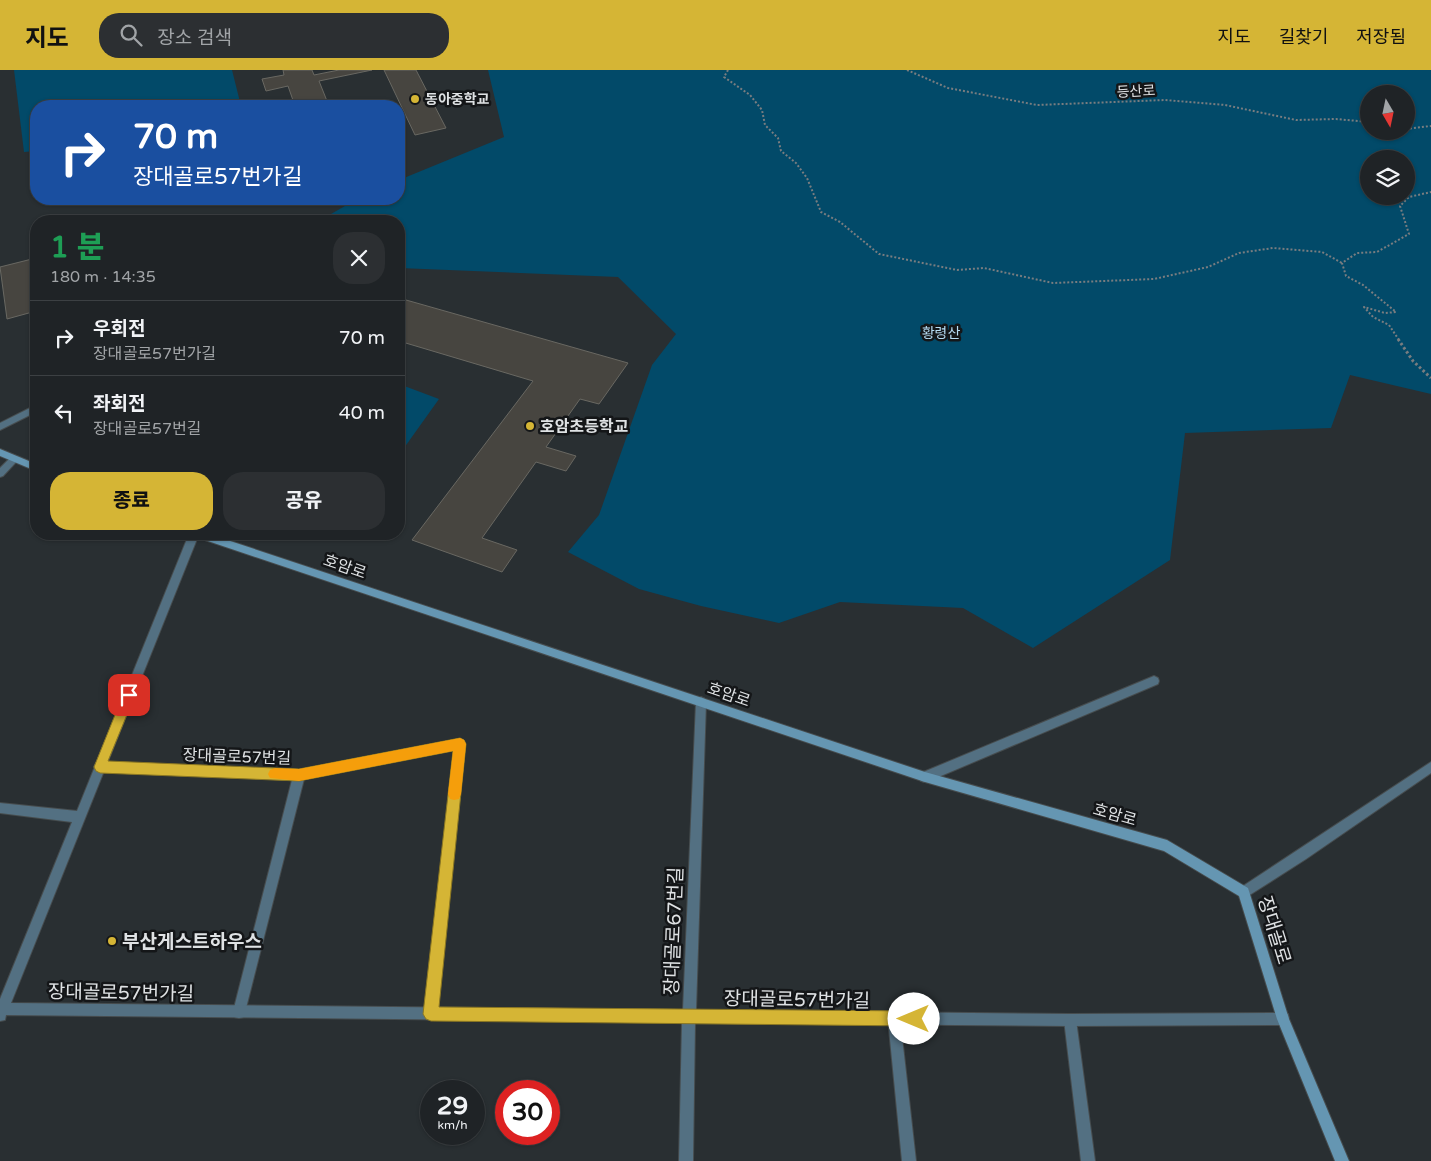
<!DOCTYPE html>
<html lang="ko">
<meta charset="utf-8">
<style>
body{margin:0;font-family:"Varela Round","Noto Sans KR",sans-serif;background:#2c2f32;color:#f1f3f6;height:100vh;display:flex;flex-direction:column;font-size:19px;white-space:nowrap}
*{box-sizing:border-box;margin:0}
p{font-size:16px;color:#a1a4a7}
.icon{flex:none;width:28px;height:28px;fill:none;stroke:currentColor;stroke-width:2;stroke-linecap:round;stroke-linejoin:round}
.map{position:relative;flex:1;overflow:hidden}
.side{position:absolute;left:30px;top:145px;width:375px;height:325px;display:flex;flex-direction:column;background:#1f2326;border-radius:20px;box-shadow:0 1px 4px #0004,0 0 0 1px #3c4043}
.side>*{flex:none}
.banner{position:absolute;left:30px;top:30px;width:375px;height:105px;border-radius:20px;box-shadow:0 1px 4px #0004,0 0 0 1px #3c4043;background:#1a4fa0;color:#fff;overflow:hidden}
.needle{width:32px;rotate:171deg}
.fabs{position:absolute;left:1360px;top:15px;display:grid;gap:10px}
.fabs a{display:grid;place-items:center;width:55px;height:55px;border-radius:50%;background:#1f2326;box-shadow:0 1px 4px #0004,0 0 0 1px #3c4043;font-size:25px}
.speed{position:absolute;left:420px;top:1010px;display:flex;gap:10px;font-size:25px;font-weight:700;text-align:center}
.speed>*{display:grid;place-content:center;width:65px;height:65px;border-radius:50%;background:#1f2326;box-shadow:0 1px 4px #0004,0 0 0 1px #3c4043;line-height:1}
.speed small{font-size:12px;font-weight:400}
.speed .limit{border:8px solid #d22;background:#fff;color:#111}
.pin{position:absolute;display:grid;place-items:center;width:42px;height:42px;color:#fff;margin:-21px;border-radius:10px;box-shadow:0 2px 8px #0006}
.me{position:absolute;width:55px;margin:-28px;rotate:270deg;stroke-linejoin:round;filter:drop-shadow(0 0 4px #0008)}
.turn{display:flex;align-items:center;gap:18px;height:105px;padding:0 20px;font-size:22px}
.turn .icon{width:65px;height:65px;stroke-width:2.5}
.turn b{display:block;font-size:35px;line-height:42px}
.round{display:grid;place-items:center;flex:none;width:52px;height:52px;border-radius:20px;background:#2c2f32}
.overview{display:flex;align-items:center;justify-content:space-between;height:85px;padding:0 20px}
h1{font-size:30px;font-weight:800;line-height:38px;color:#1e9e55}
.cta{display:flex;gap:10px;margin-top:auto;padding:10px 20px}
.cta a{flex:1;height:58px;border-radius:20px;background:#d5b535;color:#111;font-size:20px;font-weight:800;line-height:58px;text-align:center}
.cta a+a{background:#2c2f32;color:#f1f3f6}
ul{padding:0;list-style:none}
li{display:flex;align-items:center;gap:15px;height:75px;padding:0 20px;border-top:1px solid #3c4043}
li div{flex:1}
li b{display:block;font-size:19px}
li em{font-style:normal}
header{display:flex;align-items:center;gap:30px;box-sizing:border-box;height:70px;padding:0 25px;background:#d5b535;color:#111}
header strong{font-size:24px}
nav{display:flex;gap:28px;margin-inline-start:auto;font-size:18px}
.search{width:350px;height:45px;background:#2c2f32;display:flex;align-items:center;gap:12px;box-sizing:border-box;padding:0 18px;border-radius:20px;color:#a1a4a7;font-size:19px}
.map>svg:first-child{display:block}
.green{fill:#024a69;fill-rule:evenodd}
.building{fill:#474540;stroke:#696862}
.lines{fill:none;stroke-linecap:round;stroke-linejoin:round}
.lane-casing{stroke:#464c4e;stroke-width:2}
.street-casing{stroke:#464c4e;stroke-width:2}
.secondary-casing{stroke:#464c4e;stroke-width:2}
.path-far1{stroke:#797d80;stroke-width:2;stroke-dasharray:2 2;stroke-linecap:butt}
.path{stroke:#797d80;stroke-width:3;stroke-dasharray:2.5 2.5;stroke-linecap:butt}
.lane{fill:#537082;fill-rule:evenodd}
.street{fill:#537082;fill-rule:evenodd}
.secondary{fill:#6596b2;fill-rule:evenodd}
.route{fill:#d5b535;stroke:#8a7622}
.slow{fill:#f59e0b}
.poi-dot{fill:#d5b535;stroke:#141618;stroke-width:2}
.labels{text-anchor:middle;stroke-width:5;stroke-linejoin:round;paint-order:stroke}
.far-street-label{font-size:14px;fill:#dfe2e4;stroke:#141618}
.far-poi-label{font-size:14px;font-weight:bold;fill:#dfe2e4;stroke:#141618;text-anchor:start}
.far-park-label{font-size:14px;fill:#b7ddf4;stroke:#141618}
.poi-label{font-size:16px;font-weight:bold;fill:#dfe2e4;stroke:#141618;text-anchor:start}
.street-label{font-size:16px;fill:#dfe2e4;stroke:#141618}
.near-street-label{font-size:19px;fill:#dfe2e4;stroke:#141618}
.near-poi-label{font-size:19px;font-weight:bold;fill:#dfe2e4;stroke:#141618;text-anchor:start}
</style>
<header>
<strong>지도</strong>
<div class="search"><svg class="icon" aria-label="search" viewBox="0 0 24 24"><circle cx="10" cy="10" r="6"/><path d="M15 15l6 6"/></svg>장소 검색</div>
<nav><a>지도</a><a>길찾기</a><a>저장됨</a></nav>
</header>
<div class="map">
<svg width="1431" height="1091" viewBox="0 0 1431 1091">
<rect width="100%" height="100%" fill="#292f32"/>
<path class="green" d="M 14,0 L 232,0 L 241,36 L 36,36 L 36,81 L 24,82 Z
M 488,0 L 1431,0 L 1431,324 L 1350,305 L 1331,358 L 1185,363 L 1170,490 L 1033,578 L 963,538 L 840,532 L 779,553 L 701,536 L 639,519 L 568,482 L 599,445 L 652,295 L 676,264 L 618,207 L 399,198 L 399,151 L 319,151 L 357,129 L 399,129 L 399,110 L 504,67 ZM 1369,24 L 1406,24 L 1406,61 L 1369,61 ZM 1369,89 L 1406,89 L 1406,126 L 1369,126 Z
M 399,314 L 439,329 L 399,385 Z"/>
<path class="building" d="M 283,0 L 312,0 L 314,5 L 339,0 L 372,0 L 319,11 L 329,36 L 295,36 L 288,16 L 266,21 L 262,9 L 284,5 Z
M 384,0 L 416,0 L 446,58 L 415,65 Z
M 36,188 L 36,241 L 7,249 L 0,197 Z
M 399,228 L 628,293 L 599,334 L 580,329 L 546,377 L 576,386 L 566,401 L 536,392 L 482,468 L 517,480 L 502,502 L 412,470 L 533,311 L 399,271 Z"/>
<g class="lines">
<defs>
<path id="lane" d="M 36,335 L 36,342 L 0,360 L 0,353 Z
M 14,386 L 17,387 L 18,389 L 17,391 L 3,406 L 0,407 L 0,398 L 11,387 Z
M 1154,606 L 1158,608 L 1159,611 L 1158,614 L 929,711 L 925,712 L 921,711 L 919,707 L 921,703 Z
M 460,669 L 464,671 L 465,674 L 437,944 L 436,949 L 431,950 L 426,949 L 425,944 L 454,680 L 304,709 L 245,942 L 244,947 L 239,948 L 234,947 L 233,942 L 292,710 L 100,702 L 96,701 L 94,697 L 96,693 L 100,692 L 299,700 Z
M 1431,692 L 1431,703 L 1306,789 L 1248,826 L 1244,828 L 1240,826 L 1238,822 L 1240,818 Z
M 894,943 L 899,944 L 900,949 L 916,1091 L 902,1091 L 888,949 L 889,944 Z
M 1070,944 L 1075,945 L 1076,950 L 1095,1091 L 1081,1091 L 1064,950 L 1065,945 Z"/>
<path id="street" d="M 189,464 L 199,464 L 11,933 L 683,940 L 696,632 L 697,629 L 701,627 L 705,629 L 706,632 L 696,940 L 1070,944 L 1283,943 L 1288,944 L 1289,949 L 1288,954 L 1283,955 L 1070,956 L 695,953 L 693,1091 L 679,1091 L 682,952 L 6,945 L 5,950 L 0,951 L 0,929 L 72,752 L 0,743 L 0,733 L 77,741 Z"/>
<path id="secondary" d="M 0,379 L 36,394 L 36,401 L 0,386 Z
M 194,464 L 209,464 L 925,702 L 1167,770 L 1248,818 L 1289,949 L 1349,1091 L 1335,1091 L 1277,949 L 1239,826 L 1164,781 L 925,712 L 196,467 Z"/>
</defs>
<use href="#lane" class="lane-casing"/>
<use href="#street" class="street-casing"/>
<use href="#secondary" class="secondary-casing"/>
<path class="path-far1" d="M 728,0 L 724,7 L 750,25 L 762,40 L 765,55 L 778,68 L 781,81 L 796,93 L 807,108 L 821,142 L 840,152 L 879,184 L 957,200 L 984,198 L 1053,213 L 1154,209 L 1208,197 L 1239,183 L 1273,178 L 1322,182 L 1342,193
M 907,0 L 948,18 L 1037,35 L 1165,30 L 1225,35 L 1296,50 L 1336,49 L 1369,52
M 1406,59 L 1431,56
M 1399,270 L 1389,255 L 1373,247 L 1364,237 L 1385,243 L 1396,242 L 1363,215 L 1346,206 L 1342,193 L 1357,183 L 1377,182 L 1409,164 L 1400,136 L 1409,127 L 1431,122"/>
<path class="path" d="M 1398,269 L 1413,291 L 1431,308"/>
<use href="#lane" class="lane"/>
<use href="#street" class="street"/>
<use href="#secondary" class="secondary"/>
</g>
<path class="route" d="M 129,620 L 133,621 L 135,625 L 108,691 L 299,699 L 460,668 L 464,670 L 466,674 L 439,937 L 914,941 L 919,944 L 921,949 L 919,954 L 914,956 L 431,951 L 426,949 L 423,944 L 453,681 L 299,711 L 100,703 L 96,701 L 94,697 L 123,625 L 125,621 Z"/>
<path class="slow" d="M 460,668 L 464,670 L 466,674 L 461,724 L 459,729 L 454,730 L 450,729 L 448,724 L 453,681 L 299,711 L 270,708 L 268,704 L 270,700 L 275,698 L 299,699 Z"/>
<g class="poi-dot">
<circle cx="415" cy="29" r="5"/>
<circle cx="530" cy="356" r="5"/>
<circle cx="112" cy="871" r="5"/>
</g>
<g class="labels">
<g class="far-street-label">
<text transform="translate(1136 21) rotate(-3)" y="5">등산로</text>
</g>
<g class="far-poi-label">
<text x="425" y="34">동아중학교</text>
</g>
<g class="far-park-label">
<text x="941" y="268">황령산</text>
</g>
<g class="poi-label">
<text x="540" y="362">호암초등학교</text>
</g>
<g class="street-label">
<text transform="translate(345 496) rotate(19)" y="6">호암로</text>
<text transform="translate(729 624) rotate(19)" y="6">호암로</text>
<text transform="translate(237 686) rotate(2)" y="6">장대골로57번길</text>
<text transform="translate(1115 744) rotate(16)" y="6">호암로</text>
</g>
<g class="near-street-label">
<text transform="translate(1275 860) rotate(73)" y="7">장대골로</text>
<text transform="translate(673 861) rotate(-88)" y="7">장대골로67번길</text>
<text transform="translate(121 922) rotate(1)" y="7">장대골로57번가길</text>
<text transform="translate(797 929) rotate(1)" y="7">장대골로57번가길</text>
</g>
<g class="near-poi-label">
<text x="122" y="878">부산게스트하우스</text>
</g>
</g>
</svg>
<div class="fabs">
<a><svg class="needle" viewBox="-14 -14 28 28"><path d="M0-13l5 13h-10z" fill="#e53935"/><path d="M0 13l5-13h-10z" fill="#a1a4a7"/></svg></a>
<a><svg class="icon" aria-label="layers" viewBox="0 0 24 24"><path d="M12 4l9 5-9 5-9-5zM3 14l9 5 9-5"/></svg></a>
</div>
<div class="speed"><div>29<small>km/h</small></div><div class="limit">30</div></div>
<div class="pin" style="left:129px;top:625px;background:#d93025"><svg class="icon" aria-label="arrive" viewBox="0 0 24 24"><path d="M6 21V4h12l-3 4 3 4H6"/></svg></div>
<svg class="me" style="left:914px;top:949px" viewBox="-20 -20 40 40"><circle r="19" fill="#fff"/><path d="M0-13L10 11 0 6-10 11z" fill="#d5b535"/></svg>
<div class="banner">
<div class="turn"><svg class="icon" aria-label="right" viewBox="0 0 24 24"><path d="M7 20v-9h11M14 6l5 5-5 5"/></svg><div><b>70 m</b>장대골로57번가길</div></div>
</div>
<section class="side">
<div class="overview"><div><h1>1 분</h1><p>180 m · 14:35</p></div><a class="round"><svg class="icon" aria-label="close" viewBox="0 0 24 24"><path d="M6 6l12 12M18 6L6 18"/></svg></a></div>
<ul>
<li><svg class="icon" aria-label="right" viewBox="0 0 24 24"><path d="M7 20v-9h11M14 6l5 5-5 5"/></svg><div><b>우회전</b><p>장대골로57번가길</p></div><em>70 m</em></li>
<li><svg class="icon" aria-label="left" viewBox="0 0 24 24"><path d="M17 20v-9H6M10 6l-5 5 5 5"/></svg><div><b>좌회전</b><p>장대골로57번길</p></div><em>40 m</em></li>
</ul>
<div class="cta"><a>종료</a><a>공유</a></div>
</section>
</div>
